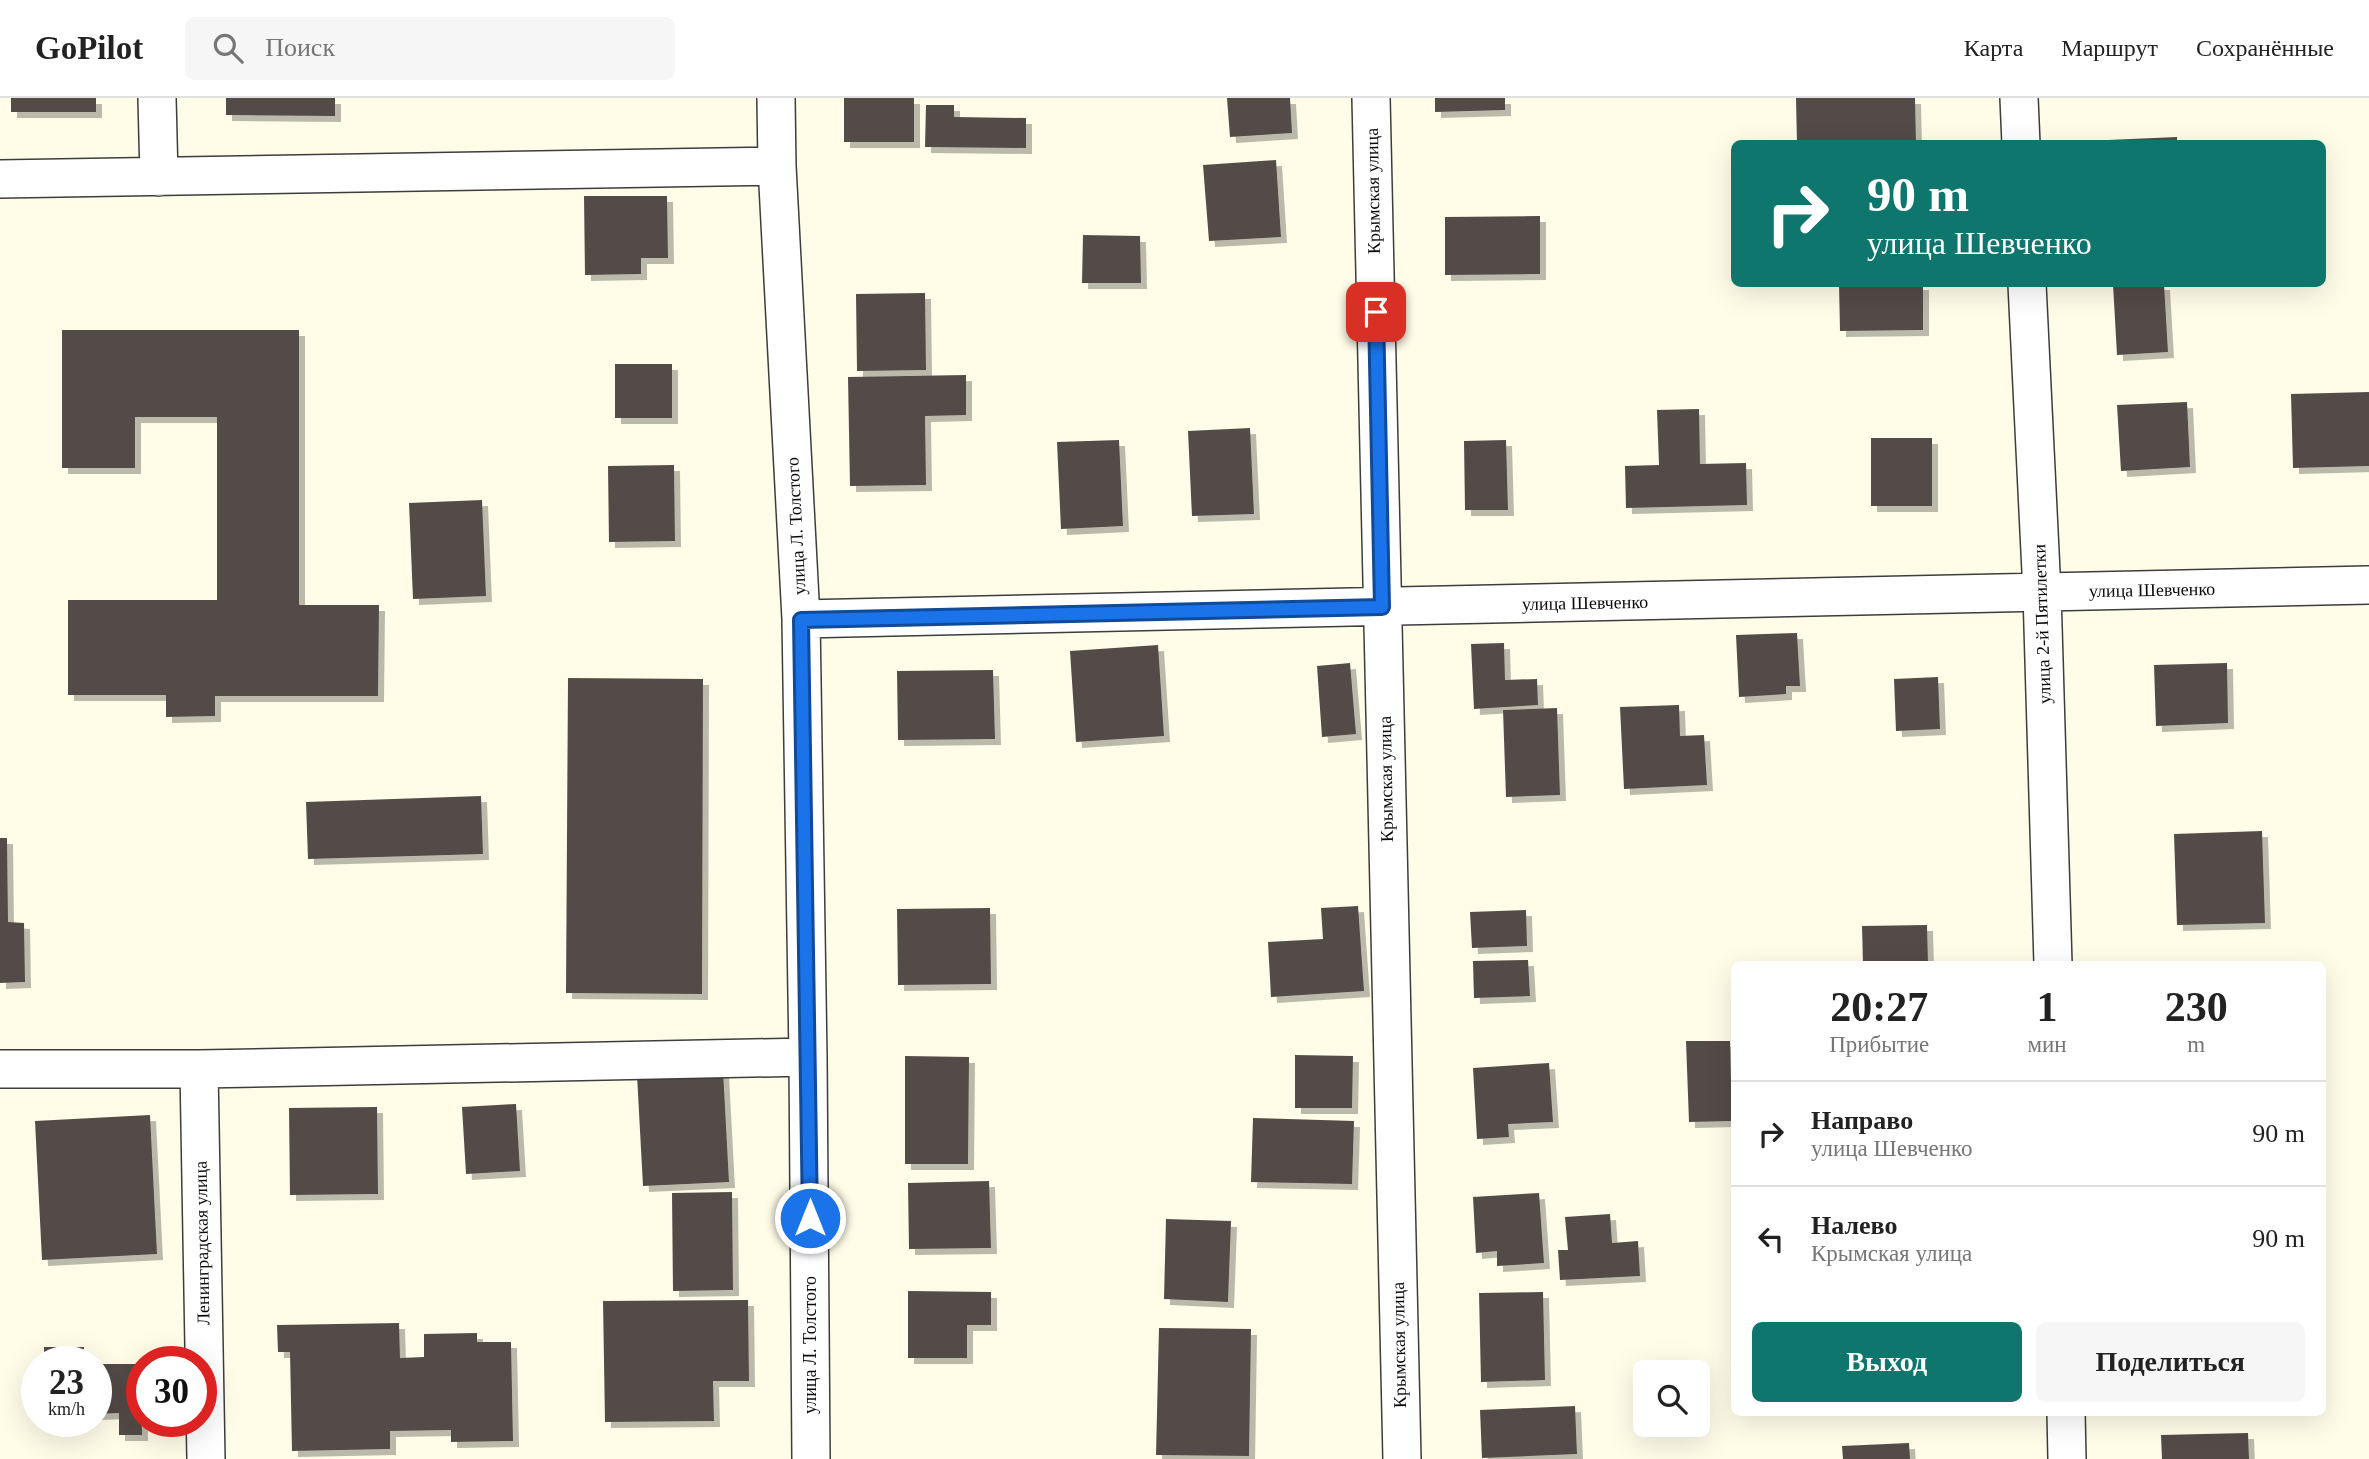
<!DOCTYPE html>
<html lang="ru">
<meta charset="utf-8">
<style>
body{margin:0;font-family:"Times New Roman",serif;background:#f6f6f6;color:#222;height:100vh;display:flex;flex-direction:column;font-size:26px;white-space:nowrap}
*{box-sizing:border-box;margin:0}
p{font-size:23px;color:#767676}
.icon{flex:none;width:38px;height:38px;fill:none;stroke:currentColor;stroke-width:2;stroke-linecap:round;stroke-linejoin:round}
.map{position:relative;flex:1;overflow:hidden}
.side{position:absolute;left:1731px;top:863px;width:595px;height:455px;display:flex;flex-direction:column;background:#fff;border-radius:10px;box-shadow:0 7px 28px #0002}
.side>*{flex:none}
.banner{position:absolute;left:1731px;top:42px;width:595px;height:147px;border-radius:10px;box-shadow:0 7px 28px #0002;background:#0f766e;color:#fff;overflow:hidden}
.tools{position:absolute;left:1633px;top:1262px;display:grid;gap:14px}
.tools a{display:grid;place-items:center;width:77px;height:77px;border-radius:10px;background:#fff;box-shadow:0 7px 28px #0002;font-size:35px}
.speed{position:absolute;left:21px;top:1248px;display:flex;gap:14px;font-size:35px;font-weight:700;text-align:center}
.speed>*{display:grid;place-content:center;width:91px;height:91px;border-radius:50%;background:#fff;box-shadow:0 7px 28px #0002;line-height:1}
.speed small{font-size:18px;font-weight:400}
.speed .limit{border:10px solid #d22;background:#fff;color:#111}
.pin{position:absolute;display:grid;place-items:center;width:60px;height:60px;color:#fff;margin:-30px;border-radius:14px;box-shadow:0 4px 10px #0006}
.me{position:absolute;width:77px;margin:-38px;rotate:0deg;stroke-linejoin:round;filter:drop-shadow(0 0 5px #0008)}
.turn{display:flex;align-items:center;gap:24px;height:147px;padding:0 21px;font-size:32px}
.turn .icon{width:91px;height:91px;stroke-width:2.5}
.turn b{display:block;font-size:49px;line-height:60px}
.eta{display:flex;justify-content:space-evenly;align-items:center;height:119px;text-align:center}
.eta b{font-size:42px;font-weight:700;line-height:49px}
.action{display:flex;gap:14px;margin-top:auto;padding:14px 21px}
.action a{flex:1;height:80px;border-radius:10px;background:#0f766e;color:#fff;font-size:28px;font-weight:700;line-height:80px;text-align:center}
.action a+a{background:#f6f6f6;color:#222}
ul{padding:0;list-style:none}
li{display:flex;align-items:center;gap:21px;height:105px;padding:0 21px;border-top:2px solid #e0e0e0}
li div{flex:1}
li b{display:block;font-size:26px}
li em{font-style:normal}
header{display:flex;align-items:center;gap:42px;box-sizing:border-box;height:98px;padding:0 35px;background:#fff;border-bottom:2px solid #e0e0e0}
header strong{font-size:33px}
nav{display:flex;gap:38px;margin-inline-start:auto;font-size:24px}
.search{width:490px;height:63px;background:#f6f6f6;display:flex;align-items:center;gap:18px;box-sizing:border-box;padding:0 24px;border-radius:10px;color:#767676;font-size:26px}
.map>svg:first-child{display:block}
.building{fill:#534c47;filter:url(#shadow)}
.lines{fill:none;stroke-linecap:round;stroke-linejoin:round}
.minor-casing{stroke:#3d3d3d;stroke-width:40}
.minor{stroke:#fff;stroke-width:37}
.route-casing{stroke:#114b97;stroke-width:18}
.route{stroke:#1a73e8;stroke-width:12}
.labels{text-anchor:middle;stroke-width:7;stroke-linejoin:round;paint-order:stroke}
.street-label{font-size:18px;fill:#0a0a0a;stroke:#fff}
</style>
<header>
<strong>GoPilot</strong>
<div class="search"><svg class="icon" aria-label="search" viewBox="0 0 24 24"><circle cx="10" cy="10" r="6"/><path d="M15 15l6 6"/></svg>Поиск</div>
<nav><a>Карта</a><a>Маршрут</a><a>Сохранённые</a></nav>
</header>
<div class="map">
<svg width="2369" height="1361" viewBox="0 0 2369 1361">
<defs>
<filter id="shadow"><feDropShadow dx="6" dy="6" stdDeviation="0" flood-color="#0004"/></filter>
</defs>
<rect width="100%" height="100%" fill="#fffce8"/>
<path class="building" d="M 11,0 L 96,0 L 96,14 L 11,14 Z
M 226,0 L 335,0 L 335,18 L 226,17 Z
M 844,0 L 914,0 L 914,44 L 844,44 Z
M 1227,0 L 1290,0 L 1292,35 L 1230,39 Z
M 1435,0 L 1505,0 L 1505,12 L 1435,14 Z
M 1796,0 L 1915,0 L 1916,46 L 1797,46 Z
M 926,7 L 954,7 L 954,19 L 1026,20 L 1026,50 L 925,49 Z
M 2177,39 L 2177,46 L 2108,46 L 2108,42 Z
M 1276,62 L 1281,139 L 1209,143 L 1203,67 Z
M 584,98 L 667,98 L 668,160 L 641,160 L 641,176 L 585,177 Z
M 1540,118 L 1540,176 L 1445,177 L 1445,119 Z
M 1083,137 L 1140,138 L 1141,185 L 1082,185 Z
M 1839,186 L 1923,186 L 1923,232 L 1840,233 Z
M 2113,186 L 2164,186 L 2168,254 L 2117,257 Z
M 925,195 L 926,272 L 857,273 L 856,196 Z
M 62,232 L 299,232 L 299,507 L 379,507 L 378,598 L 215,598 L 215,618 L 166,619 L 166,597 L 68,597 L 68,502 L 217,502 L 217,319 L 135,319 L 135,370 L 62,370 Z
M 615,266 L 672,266 L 672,320 L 615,320 Z
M 966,277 L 966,317 L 925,318 L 926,387 L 850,388 L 848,279 Z
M 2369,294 L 2369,368 L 2293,370 L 2291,296 Z
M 2187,304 L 2190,369 L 2121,373 L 2117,307 Z
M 1699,311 L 1700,366 L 1746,365 L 1747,407 L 1626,410 L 1625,368 L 1659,367 L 1657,312 Z
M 1250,330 L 1254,416 L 1192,418 L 1188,333 Z
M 1871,340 L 1932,340 L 1932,408 L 1871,408 Z
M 1119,342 L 1123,428 L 1061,431 L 1057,344 Z
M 1506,342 L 1508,412 L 1465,412 L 1464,343 Z
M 674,367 L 675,443 L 609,444 L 608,368 Z
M 482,402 L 486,498 L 413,501 L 409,405 Z
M 1797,535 L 1800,588 L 1786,588 L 1786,596 L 1739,599 L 1736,537 Z
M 1504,545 L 1505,582 L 1537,581 L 1538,607 L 1474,611 L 1471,546 Z
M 1158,547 L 1164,638 L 1076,644 L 1070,553 Z
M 1350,565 L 1356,636 L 1322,639 L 1317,568 Z
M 2227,565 L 2228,625 L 2156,628 L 2154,567 Z
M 993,572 L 995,641 L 898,642 L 897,573 Z
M 1938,579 L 1940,631 L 1896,633 L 1894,581 Z
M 568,580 L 703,581 L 702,896 L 566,895 Z
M 1679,607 L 1680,638 L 1704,637 L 1707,687 L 1624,691 L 1620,609 Z
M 1557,610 L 1560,697 L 1506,699 L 1503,612 Z
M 481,698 L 483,756 L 308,761 L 306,704 Z
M 2262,733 L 2265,825 L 2177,827 L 2174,736 Z
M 0,740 L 7,740 L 8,824 L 24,825 L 25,884 L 0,885 Z
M 1358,808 L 1364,893 L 1271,899 L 1268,844 L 1323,841 L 1321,810 Z
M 990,810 L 991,886 L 898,887 L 897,811 Z
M 1526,812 L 1527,848 L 1472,850 L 1470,814 Z
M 1927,827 L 1928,866 L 1863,866 L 1862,828 Z
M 1528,862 L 1530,898 L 1474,900 L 1473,863 Z
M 1686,943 L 1730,943 L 1732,1023 L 1689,1024 Z
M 1295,957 L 1353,958 L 1352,1010 L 1295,1010 Z
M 905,958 L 969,959 L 968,1066 L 905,1066 Z
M 1549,965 L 1553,1024 L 1508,1026 L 1509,1039 L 1477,1041 L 1473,970 Z
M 723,972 L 729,1084 L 643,1088 L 637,977 Z
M 516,1006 L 520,1073 L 466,1076 L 462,1009 Z
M 377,1009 L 378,1096 L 290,1097 L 289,1010 Z
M 150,1017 L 157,1156 L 42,1162 L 35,1023 Z
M 1253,1020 L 1354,1023 L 1352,1086 L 1251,1084 Z
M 989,1083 L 991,1150 L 909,1151 L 908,1085 Z
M 732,1094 L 733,1192 L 673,1193 L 672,1095 Z
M 1539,1095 L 1544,1165 L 1497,1168 L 1497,1153 L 1476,1155 L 1473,1099 Z
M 1610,1116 L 1612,1145 L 1638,1143 L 1640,1178 L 1560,1182 L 1558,1152 L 1568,1152 L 1565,1119 Z
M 1166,1121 L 1231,1123 L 1228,1204 L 1164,1201 Z
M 908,1193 L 991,1194 L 991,1227 L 967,1227 L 967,1260 L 908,1260 Z
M 1543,1194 L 1545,1282 L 1481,1284 L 1479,1195 Z
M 748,1202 L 749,1283 L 713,1283 L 714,1323 L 605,1324 L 603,1203 Z
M 399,1225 L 400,1260 L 424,1259 L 424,1236 L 477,1235 L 477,1244 L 511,1244 L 513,1343 L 451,1344 L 451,1332 L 390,1333 L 390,1351 L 292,1353 L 290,1254 L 278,1254 L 277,1227 Z
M 1159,1230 L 1251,1231 L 1249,1358 L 1156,1357 Z
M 44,1249 L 84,1249 L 84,1264 L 44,1264 Z
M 96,1266 L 141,1266 L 142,1337 L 119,1337 L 119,1315 L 96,1316 Z
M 1575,1308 L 1577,1356 L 1482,1360 L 1480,1312 Z
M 2248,1335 L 2249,1361 L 2162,1361 L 2161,1337 Z
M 1909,1345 L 1910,1361 L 1843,1361 L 1842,1348 Z"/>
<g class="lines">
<defs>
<path id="minor" d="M 157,0 L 159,79
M 776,0 L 777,68 L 801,521 L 808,959 L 811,1361
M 1371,0 L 1402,1361
M 2019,0 L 2021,46
M 0,81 L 777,68
M 2027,186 L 2042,495 L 2053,866
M 801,521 L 2369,487
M 0,971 L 199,971 L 808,959
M 199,971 L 206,1361
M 2066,1314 L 2067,1361"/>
</defs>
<use href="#minor" class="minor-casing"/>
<use href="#minor" class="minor"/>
</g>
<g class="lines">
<defs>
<path id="route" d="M 810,1120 L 801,522 L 1382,509 L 1376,214"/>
</defs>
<use href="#route" class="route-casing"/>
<use href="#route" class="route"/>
</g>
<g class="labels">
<g class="street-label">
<text transform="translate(1373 93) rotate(-91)" y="6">Крымская улица</text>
<text transform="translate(796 428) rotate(-93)" y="6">улица Л. Толстого</text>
<text transform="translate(2152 492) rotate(-1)" y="6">улица Шевченко</text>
<text transform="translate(1585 505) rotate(-1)" y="6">улица Шевченко</text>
<text transform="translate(2042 526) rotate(-92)" y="6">улица 2-й Пятилетки</text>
<text transform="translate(1386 681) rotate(-91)" y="6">Крымская улица</text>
<text transform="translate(202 1145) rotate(-91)" y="6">Ленинградская улица</text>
<text transform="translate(810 1247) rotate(-90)" y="6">улица Л. Толстого</text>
<text transform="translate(1399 1247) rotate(-91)" y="6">Крымская улица</text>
</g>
</g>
</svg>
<div class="tools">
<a><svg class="icon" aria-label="search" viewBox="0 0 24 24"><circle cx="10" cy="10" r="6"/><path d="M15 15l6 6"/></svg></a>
</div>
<div class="speed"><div>23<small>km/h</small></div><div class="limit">30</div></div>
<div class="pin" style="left:1376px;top:214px;background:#d93025"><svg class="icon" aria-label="arrive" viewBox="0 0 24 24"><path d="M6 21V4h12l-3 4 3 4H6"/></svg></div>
<svg class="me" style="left:810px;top:1120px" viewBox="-20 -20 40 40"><circle r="17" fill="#1a73e8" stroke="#fff" stroke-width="3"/><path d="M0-11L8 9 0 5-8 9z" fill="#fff"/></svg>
<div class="banner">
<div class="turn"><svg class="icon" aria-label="right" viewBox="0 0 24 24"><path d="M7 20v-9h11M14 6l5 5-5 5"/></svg><div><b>90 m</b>улица Шевченко</div></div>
</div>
<section class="side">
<div class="eta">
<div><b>20:27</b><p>Прибытие</p></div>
<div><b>1</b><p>мин</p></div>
<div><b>230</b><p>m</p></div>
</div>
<ul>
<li><svg class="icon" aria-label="right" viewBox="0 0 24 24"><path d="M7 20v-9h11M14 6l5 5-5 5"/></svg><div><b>Направо</b><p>улица Шевченко</p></div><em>90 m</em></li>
<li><svg class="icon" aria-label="left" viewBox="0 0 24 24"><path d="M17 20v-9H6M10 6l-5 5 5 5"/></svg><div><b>Налево</b><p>Крымская улица</p></div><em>90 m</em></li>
</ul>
<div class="action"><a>Выход</a><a>Поделиться</a></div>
</section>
</div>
